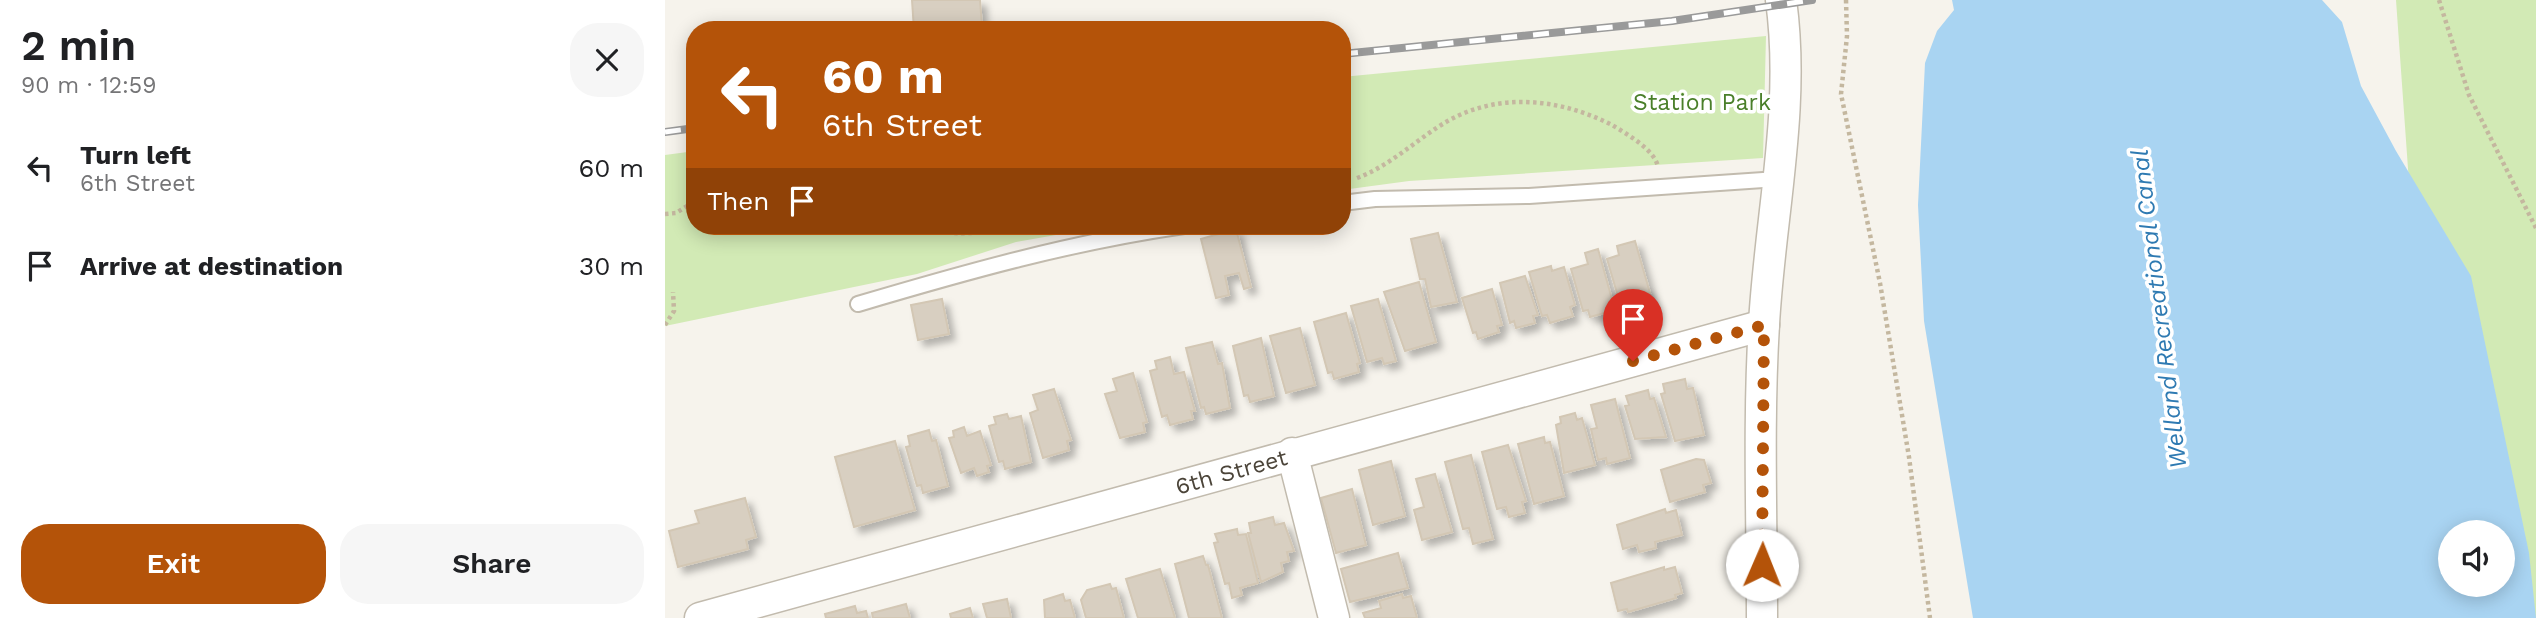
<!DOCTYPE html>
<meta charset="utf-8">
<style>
body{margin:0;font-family:"Work Sans",sans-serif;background:#f6f6f6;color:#202124;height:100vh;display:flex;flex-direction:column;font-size:26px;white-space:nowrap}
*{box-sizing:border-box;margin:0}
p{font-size:23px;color:#757577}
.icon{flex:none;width:38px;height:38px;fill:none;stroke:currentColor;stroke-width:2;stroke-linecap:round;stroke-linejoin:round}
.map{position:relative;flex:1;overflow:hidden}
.side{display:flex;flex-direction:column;background:#fff;width:665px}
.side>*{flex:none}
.banner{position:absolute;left:21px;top:21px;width:665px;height:214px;border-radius:28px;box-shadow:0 4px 18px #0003;background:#b45309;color:#fff;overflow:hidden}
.fabs{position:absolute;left:1773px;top:520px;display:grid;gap:14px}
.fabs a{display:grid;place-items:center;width:77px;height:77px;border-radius:50%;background:#fff;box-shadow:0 4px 18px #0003;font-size:35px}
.pin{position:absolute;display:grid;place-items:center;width:60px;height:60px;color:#fff;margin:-72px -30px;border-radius:50% 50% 50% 0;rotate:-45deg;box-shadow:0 0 7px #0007}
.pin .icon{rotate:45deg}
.me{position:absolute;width:77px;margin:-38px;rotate:1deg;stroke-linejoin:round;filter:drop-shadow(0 0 5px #0008)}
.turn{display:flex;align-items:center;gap:24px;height:147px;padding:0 21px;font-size:32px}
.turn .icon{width:91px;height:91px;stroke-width:2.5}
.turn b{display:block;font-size:49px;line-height:60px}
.then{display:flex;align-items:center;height:66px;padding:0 21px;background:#0003;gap:14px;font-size:26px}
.round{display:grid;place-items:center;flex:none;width:74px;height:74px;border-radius:28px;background:#f6f6f6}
.headline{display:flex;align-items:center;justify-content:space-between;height:119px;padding:0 21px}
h1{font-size:42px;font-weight:600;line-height:52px}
.cta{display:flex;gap:14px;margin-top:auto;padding:14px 21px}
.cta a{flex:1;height:80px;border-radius:28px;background:#b45309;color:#fff;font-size:28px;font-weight:600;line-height:80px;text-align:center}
.cta a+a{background:#f6f6f6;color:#202124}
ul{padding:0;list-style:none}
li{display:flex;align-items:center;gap:21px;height:98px;padding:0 21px}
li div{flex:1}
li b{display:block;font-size:26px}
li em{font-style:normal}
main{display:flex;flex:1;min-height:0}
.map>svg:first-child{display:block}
.green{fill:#d2eab5;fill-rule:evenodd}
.water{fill:#a9d4f2;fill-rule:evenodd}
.building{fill:#d8cfc1;stroke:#d3c7b4;stroke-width:2;filter:url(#shadow)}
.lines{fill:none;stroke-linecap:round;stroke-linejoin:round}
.service-casing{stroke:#c2bbae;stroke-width:18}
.minor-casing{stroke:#c2bbae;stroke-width:33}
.path{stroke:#c4b79f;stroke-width:4.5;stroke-dasharray:3.5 3.5;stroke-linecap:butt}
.service{stroke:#fff;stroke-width:14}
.minor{stroke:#fff;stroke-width:30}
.rail-casing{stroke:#9a9a9a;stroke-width:8}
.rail{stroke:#fff;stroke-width:5;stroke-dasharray:16;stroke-linecap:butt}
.route{stroke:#b45309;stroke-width:12;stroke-dasharray:0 21.6}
.labels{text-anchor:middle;stroke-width:7;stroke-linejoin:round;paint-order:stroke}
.park-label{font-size:23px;fill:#4a7f2a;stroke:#fff}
.street-label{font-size:23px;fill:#4b4439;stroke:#fff}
.water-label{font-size:24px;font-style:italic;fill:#2e7ab2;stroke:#fff}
</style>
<main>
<section class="side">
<div class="headline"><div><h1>2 min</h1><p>90 m · 12:59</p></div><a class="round"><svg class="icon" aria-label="close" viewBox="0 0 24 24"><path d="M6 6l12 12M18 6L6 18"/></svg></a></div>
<ul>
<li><svg class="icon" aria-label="left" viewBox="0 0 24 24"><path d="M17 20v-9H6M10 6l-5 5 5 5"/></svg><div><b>Turn left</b><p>6th Street</p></div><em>60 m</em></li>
<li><svg class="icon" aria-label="arrive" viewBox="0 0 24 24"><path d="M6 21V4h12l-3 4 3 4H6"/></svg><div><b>Arrive at destination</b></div><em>30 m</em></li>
</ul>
<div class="cta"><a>Exit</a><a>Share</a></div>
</section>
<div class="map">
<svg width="1871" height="618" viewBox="0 0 1871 618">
<defs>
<filter id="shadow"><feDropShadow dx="6" dy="6" stdDeviation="3.5" flood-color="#0004"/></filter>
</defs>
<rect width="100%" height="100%" fill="#f6f3ec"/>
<path class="green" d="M 1731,0 L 1871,0 L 1871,618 L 1775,618 ZM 1785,532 L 1838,532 L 1838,584 L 1785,584 Z
M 1101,36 L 1098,158 L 744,181 L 677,190 L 677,77 Z
M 30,151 L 30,226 L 442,226 L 351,242 L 252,274 L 0,326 L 0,155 Z"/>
<path class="water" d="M 1287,0 L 1657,0 L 1677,22 L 1696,86 L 1731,151 L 1806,276 L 1864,553 L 1871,618 L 1308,618 L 1259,321 L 1253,205 L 1260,63 L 1272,31 L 1289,10 ZM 1785,532 L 1838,532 L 1838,584 L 1785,584 Z"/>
<path class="building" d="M 247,0 L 315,0 L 317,27 L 249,30 Z
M 571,229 L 586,287 L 579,289 L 574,273 L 560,276 L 564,295 L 551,298 L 536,239 Z
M 773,233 L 792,302 L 766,307 L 760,279 L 755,279 L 746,239 Z
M 970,241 L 985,293 L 980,294 L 982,302 L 961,309 L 958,299 L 954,300 L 942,259 L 954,255 L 952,246 Z
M 933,249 L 948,303 L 945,304 L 947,311 L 925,317 L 923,310 L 918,311 L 906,269 L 923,264 L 920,253 Z
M 886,266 L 887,271 L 899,267 L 910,305 L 905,307 L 908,316 L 885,323 L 882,315 L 877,316 L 864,272 Z
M 860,276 L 873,315 L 868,316 L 870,323 L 851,328 L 849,321 L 845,323 L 835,283 Z
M 754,282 L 771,342 L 740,351 L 719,292 Z
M 827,289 L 837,325 L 832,326 L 834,332 L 813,339 L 811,332 L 808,333 L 797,298 Z
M 277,299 L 284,334 L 253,340 L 246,305 Z
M 713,299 L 731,361 L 719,364 L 717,358 L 702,362 L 686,306 Z
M 681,313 L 695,363 L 692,364 L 694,372 L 669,379 L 667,372 L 663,373 L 649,322 Z
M 635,328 L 650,385 L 621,393 L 605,336 Z
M 596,338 L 609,396 L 585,402 L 583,395 L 579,396 L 568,346 Z
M 547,342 L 553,364 L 557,363 L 565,408 L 541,414 L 539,407 L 536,408 L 521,348 Z
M 505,357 L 509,374 L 519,372 L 530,411 L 526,411 L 528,419 L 505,425 L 502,415 L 497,417 L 485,371 L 492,369 L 490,361 Z
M 468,373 L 482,422 L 478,423 L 480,432 L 455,438 L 440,394 L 452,391 L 448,379 Z
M 1020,379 L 1022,389 L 1028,388 L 1039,435 L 1010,441 L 996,394 L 1000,393 L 998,384 Z
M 389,389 L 406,440 L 402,441 L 404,450 L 378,458 L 365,413 L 373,410 L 368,395 Z
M 983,390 L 985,399 L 989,398 L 1001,437 L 970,439 L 960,406 L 964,405 L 961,396 Z
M 950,399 L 965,458 L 942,464 L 941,458 L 933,460 L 926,429 L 932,428 L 926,405 Z
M 910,413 L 912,420 L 917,418 L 930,465 L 899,473 L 891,425 L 896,423 L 895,417 Z
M 342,414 L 344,419 L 356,416 L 366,462 L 340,469 L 338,461 L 334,462 L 324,426 L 331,424 L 329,417 Z
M 299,427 L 302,436 L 315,431 L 326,465 L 322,466 L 324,472 L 312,476 L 309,468 L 296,473 L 284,438 L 289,437 L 288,431 Z
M 264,430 L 267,441 L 271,440 L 283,486 L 258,493 L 256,485 L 252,486 L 241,447 L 245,446 L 243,436 Z
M 879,437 L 880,443 L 885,442 L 899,496 L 869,504 L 853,444 Z
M 230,441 L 250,510 L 189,527 L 170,457 Z
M 843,445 L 861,501 L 857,502 L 860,513 L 844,517 L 841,507 L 832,509 L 817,452 Z
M 806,455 L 828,539 L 808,544 L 804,528 L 798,529 L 780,462 Z
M 1031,459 L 1039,460 L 1046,483 L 1038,485 L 1040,492 L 1005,502 L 996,470 Z
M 726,461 L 740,516 L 708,525 L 694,470 Z
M 770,474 L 787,532 L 757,540 L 749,510 L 759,507 L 751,479 Z
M 687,489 L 701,545 L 671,553 L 656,498 Z
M 80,498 L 91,537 L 81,540 L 83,549 L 13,567 L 4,531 L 34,523 L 30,511 Z
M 1000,509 L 1001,513 L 1011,510 L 1017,535 L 990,542 L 991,548 L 974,552 L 972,545 L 958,549 L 952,525 Z
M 608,517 L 610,525 L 619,523 L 629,551 L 622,552 L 624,561 L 616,563 L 618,572 L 596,582 L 583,533 L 586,533 L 584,523 Z
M 572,529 L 573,535 L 581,534 L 593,583 L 575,588 L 577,595 L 567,598 L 564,583 L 560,584 L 549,543 L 553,542 L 550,534 Z
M 733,553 L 743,588 L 685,602 L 676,569 Z
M 538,556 L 541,565 L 543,565 L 557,618 L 524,618 L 510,564 Z
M 999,567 L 999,570 L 1010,567 L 1017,593 L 1010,595 L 1011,598 L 963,612 L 962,609 L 953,611 L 946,583 Z
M 495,569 L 510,618 L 473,618 L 461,579 Z
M 445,584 L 447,589 L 451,588 L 459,618 L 421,618 L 416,600 L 422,590 Z
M 398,594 L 400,601 L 405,600 L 410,618 L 380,618 L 379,600 Z
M 737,594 L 738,598 L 746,596 L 752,618 L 700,618 L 698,613 L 716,608 L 714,601 Z
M 342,599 L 346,618 L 322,618 L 318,604 Z
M 241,604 L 245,618 L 208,618 L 207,613 Z
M 190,606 L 192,613 L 201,611 L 203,618 L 161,618 L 160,614 Z
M 305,608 L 308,618 L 286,618 L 285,614 Z"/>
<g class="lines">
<defs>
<path id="service" d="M 677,203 L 710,199 L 864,196 L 1113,179
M 193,304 C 301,272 407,242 519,226"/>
<g id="minor">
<path d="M 627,453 L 669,618"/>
<path id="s1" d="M 35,618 L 1099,325"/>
<path d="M 1097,618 C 1097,521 1093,422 1099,324 C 1105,216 1131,108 1116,0"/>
</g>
</defs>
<use href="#service" class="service-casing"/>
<use href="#minor" class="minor-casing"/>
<path class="path" d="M 1181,0 L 1182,36 L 1176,94 L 1215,283 L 1244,457 L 1265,618
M 1774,0 L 1804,95 L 1871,228
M 692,178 C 722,167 747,144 773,127 C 827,91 892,97 947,125 C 962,134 990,150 993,167
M 0,214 L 11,213 L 30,201
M 255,226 C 290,240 329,230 365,226
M 0,325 L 9,311 L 8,292"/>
<use href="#service" class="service"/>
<use href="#minor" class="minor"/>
<defs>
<path id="rail" d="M 677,54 L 1007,21 L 1147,0
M 0,132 L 30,128"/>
</defs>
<use href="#rail" class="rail-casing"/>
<use href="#rail" class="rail"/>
</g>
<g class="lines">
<path class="route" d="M 968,361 L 1099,325 L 1097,565"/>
</g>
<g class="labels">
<g class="park-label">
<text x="1037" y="110">Station Park</text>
</g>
<g class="street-label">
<text dy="8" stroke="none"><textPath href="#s1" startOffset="551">6th Street</textPath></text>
</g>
<g class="water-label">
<text transform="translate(1494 309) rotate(-97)" y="8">Welland Recreational Canal</text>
</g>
</g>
</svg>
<div class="fabs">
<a><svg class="icon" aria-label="sound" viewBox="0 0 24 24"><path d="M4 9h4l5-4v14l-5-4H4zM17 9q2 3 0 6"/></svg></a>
</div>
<div class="pin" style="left:968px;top:361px;background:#d93025"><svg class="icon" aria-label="arrive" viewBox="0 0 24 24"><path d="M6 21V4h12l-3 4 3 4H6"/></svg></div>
<svg class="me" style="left:1097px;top:565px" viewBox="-20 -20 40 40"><circle r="19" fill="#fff"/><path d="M0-13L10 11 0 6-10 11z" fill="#b45309"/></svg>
<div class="banner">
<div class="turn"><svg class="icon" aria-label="left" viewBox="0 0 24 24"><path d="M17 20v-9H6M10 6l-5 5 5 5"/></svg><div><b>60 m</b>6th Street</div></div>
<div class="then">Then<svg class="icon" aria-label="arrive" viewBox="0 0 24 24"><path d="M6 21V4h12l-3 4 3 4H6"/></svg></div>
</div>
</div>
</main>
